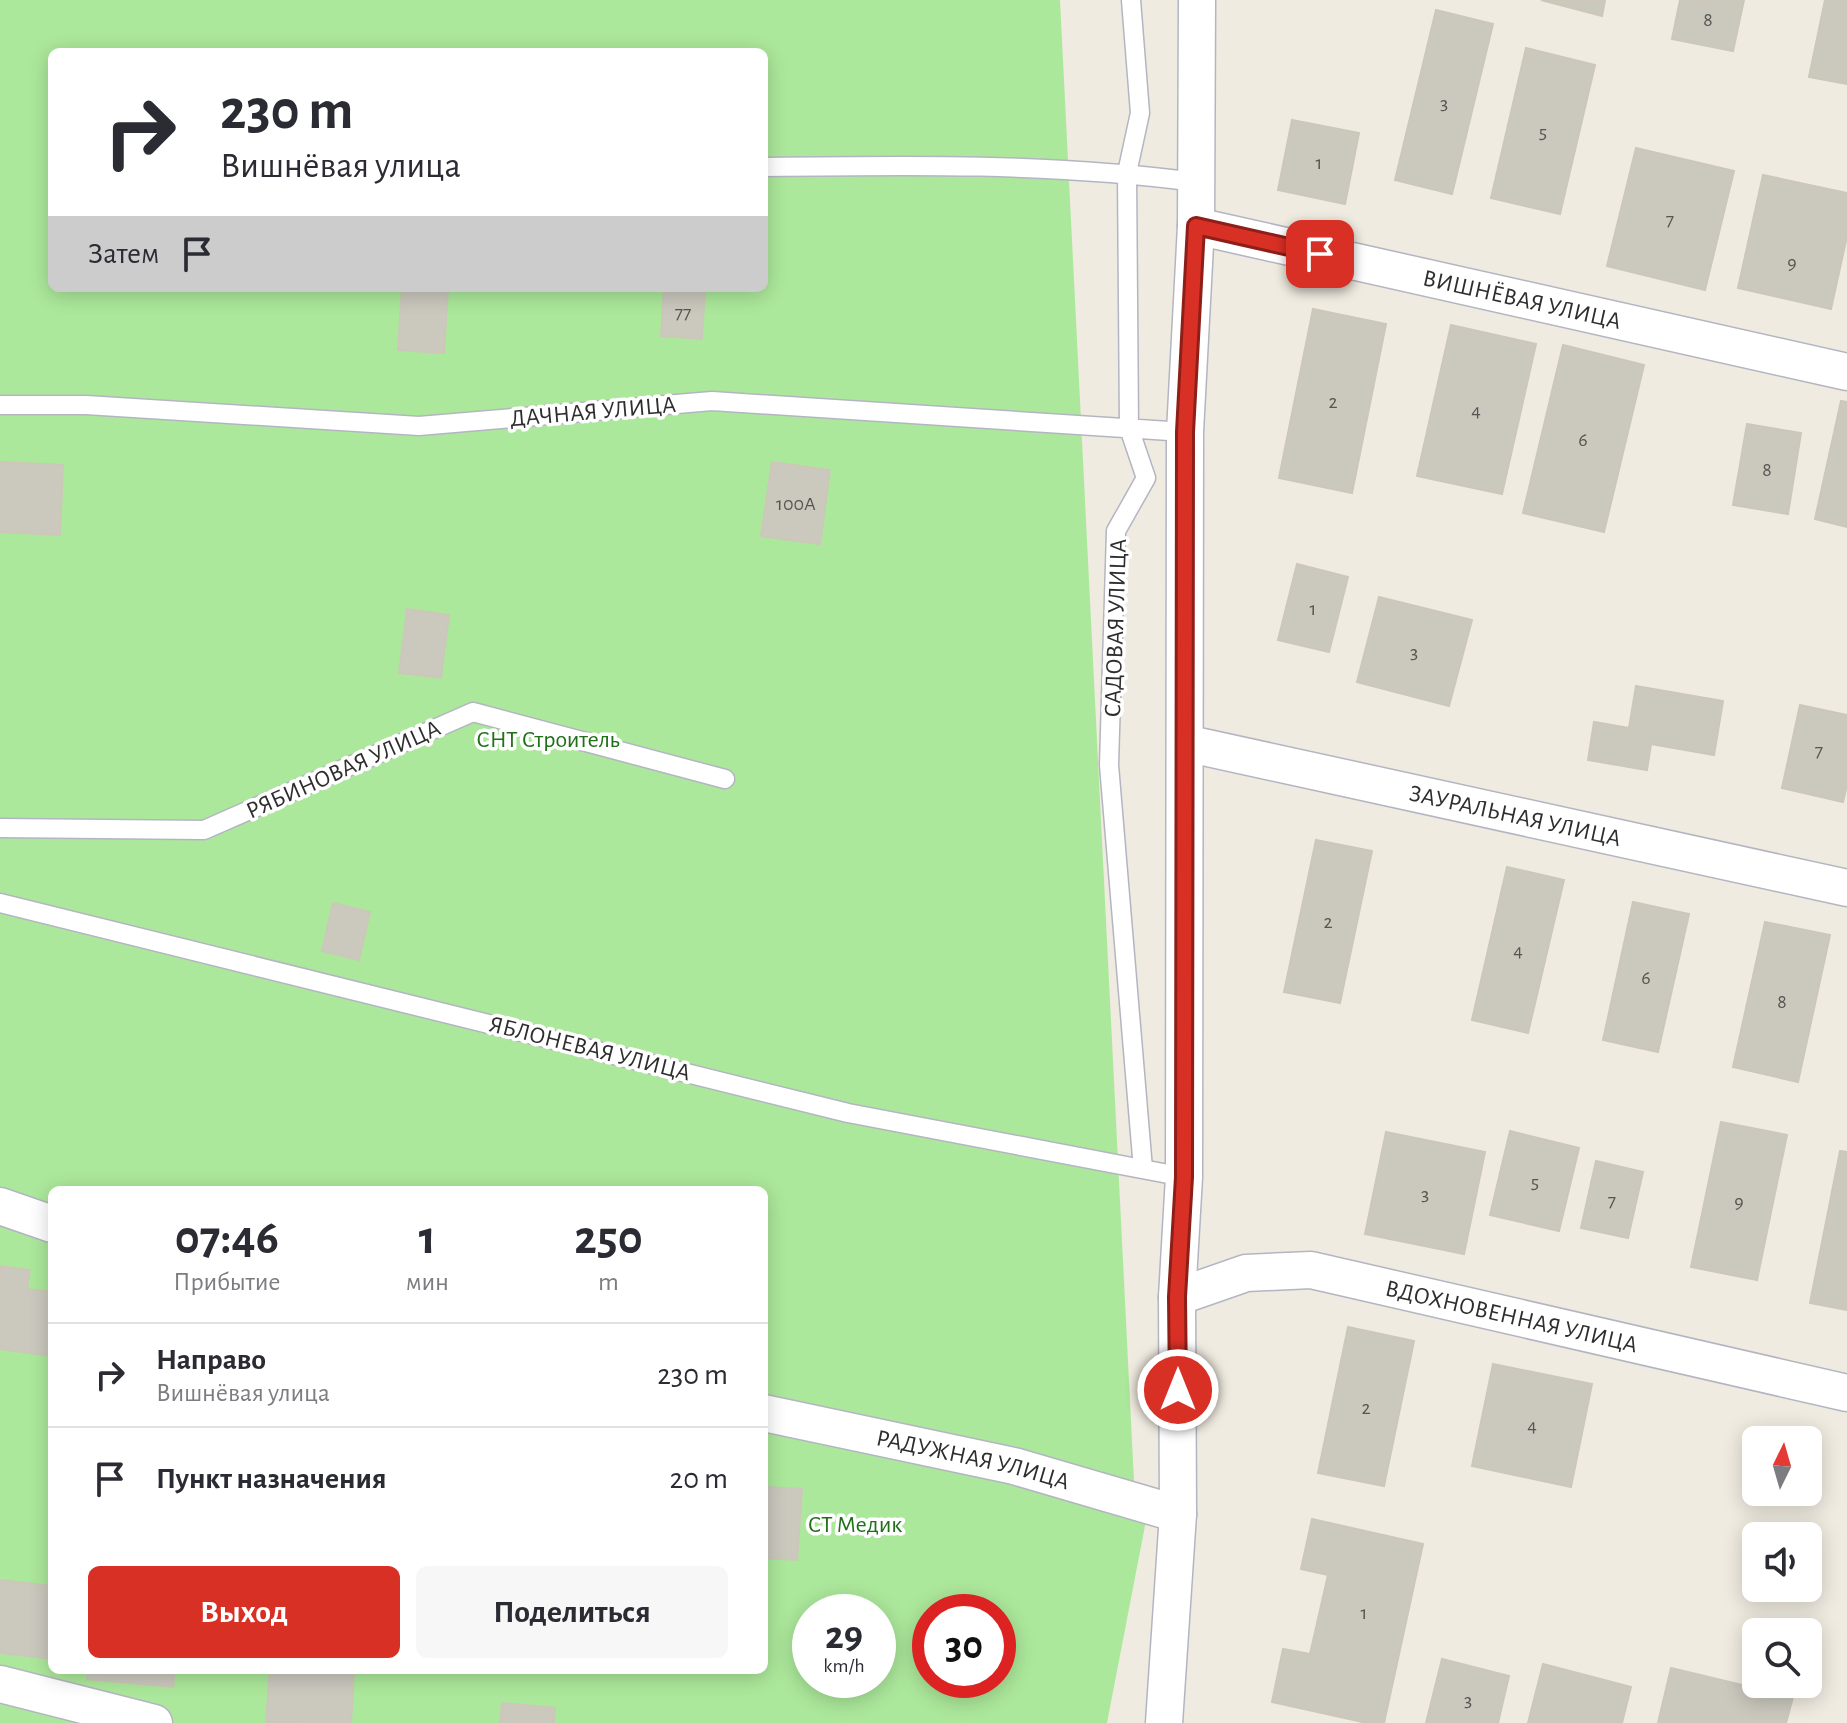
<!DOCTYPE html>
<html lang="ru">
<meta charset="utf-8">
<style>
body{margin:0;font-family:"Alegreya Sans",sans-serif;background:#f7f7f7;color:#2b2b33;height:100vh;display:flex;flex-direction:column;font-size:30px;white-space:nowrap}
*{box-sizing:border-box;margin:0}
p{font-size:26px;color:#7c7c81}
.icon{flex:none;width:44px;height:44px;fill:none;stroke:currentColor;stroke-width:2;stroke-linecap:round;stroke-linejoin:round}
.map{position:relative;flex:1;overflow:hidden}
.drawer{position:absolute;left:48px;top:1186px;width:720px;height:488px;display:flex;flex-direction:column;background:#fff;border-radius:12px;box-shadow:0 4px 20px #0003}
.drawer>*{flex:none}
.guide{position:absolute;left:48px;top:48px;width:720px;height:244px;border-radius:12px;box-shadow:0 4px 20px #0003;background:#fff;color:#2b2b33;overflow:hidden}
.needle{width:52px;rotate:5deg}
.tools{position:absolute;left:1742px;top:1426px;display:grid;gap:16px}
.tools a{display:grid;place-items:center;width:80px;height:80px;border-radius:12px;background:#fff;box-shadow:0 4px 20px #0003;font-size:40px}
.speed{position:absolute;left:792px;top:1594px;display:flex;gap:16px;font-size:40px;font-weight:700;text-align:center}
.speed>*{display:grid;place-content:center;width:104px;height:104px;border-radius:50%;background:#fff;box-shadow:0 4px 20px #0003;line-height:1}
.speed small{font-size:20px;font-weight:400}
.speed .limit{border:12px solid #d22;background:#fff;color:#111}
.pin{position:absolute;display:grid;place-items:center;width:68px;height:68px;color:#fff;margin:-34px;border-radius:16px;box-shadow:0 4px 12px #0006}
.me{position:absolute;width:88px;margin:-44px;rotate:0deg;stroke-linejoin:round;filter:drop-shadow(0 0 6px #0008)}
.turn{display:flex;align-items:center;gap:28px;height:168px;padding:0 40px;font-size:36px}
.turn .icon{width:104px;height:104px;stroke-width:2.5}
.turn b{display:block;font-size:56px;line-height:68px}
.then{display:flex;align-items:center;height:76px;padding:0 40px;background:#0003;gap:16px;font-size:30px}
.eta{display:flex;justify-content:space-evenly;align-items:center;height:136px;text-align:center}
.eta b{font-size:48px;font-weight:600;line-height:56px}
.primary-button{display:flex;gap:16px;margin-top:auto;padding:16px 40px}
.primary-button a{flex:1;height:92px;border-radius:12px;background:#d93025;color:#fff;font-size:32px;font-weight:600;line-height:92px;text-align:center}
.primary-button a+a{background:#f7f7f7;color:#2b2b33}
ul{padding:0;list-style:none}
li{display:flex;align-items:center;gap:24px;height:104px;padding:0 40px;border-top:2px solid #e1e1e2}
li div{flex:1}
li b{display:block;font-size:30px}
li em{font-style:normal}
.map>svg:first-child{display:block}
.green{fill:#ace89b;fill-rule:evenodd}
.building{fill:#cbc9be;stroke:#ccc7b9;stroke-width:2}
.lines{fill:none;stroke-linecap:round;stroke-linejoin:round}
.lane-casing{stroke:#b4b5c2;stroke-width:21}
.street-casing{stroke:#b4b5c2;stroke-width:39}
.lane{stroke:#fff;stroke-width:18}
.street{stroke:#fff;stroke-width:36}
.route-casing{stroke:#8d1f18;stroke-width:20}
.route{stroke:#d93025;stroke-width:14}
.labels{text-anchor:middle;stroke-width:7;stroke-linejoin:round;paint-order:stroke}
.number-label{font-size:20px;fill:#555552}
.street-label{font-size:24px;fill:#2e2e2e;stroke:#fff}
.park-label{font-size:24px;fill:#1f7118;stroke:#fff}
</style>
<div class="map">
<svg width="1847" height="1723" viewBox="0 0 1847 1723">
<rect width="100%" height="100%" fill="#f0ebe0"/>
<path class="green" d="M 0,0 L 1060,0 L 1135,1501 L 1149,1505 L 1107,1723 L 0,1723 ZM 52,52 L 764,52 L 764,288 L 52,288 ZM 52,1190 L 764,1190 L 764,1670 L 52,1670 ZM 810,1612 L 878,1612 L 878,1680 L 810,1680 ZM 930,1612 L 998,1612 L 998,1680 L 930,1680 Z"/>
<path class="building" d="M 1541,0 L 1605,0 L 1602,16 Z
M 1680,0 L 1744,0 L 1733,51 L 1672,39 Z
M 1825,0 L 1847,0 L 1847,84 L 1809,77 Z
M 1436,10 L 1493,24 L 1452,194 L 1395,180 Z
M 1526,48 L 1595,65 L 1560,214 L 1491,198 Z
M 1292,120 L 1359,133 L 1345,204 L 1278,190 Z
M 1636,148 L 1734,171 L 1705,290 L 1607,266 Z
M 1763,175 L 1847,193 L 1847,236 L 1831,309 L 1738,288 Z
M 402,288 L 448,288 L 444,353 L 398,350 Z
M 664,288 L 705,288 L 702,339 L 661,336 Z
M 1313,309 L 1386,324 L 1352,493 L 1279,478 Z
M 1451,325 L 1536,344 L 1502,494 L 1417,476 Z
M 1563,345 L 1644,365 L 1604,532 L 1523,513 Z
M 1841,401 L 1847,402 L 1847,527 L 1815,519 Z
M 1747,424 L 1801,433 L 1788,514 L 1733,505 Z
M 0,462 L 63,465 L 60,535 L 0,532 Z
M 772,462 L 830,470 L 820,544 L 761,536 Z
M 1297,564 L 1348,577 L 1329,652 L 1278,640 Z
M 1379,597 L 1472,620 L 1449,706 L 1357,682 Z
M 407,609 L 449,615 L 441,678 L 399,673 Z
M 1636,686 L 1723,701 L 1714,755 L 1651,744 L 1647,770 L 1588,760 L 1594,722 L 1629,728 Z
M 1800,705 L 1847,715 L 1847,785 L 1843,802 L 1782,788 Z
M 1316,840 L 1372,851 L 1340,1003 L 1284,992 Z
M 1507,867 L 1564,880 L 1528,1033 L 1472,1020 Z
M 1633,902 L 1689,914 L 1658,1052 L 1603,1040 Z
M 333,903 L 370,912 L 359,960 L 322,951 Z
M 1765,922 L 1830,935 L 1798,1082 L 1733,1067 Z
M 1721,1122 L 1787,1135 L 1757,1280 L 1691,1267 Z
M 1510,1131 L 1579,1148 L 1559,1231 L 1490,1215 Z
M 1386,1132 L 1485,1152 L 1464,1254 L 1365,1234 Z
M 1840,1151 L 1847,1152 L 1847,1310 L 1810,1303 Z
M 1596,1161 L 1643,1172 L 1628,1238 L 1581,1228 Z
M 0,1266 L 30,1270 L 27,1289 L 52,1292 L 52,1356 L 0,1349 Z
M 1348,1327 L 1414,1341 L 1384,1486 L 1318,1473 Z
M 1493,1364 L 1592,1384 L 1571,1487 L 1472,1466 Z
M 764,1487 L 802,1489 L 797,1560 L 764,1558 Z
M 1312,1519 L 1423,1544 L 1384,1723 L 1367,1723 L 1272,1702 L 1283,1649 L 1310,1654 L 1328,1575 L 1301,1569 Z
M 0,1580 L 52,1586 L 52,1659 L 0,1653 Z
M 1442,1659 L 1509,1676 L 1498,1723 L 1426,1723 Z
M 1543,1664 L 1631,1687 L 1622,1723 L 1528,1723 Z
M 1671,1668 L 1793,1697 L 1786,1723 L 1658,1723 Z
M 88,1670 L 175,1670 L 173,1687 L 87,1679 Z
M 270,1670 L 354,1670 L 351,1723 L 266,1722 Z
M 502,1703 L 555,1708 L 554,1723 L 500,1723 Z"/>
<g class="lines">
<defs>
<path id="lane" d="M 1131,0 L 1140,113 L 1127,173 L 1129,428 L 1146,478 L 1116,531 L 1109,765 L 1143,1169
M 764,167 C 908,165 1054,163 1196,182
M 0,405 L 86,405 L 419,426 L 712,401 L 1185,432
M 0,828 L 204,830 L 473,712 L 725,779
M 0,903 L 848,1113 L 1184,1177"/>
<g id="street">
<path id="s1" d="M 1196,226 L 1847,372"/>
<path id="s2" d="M 1185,743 L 1847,888"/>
<path d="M 0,1206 L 52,1224"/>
<path id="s3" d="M 1177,1297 L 1246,1273 L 1311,1270 L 1847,1393"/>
<path id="s4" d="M 764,1413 L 1014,1466 L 1178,1514"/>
<path d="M 0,1684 L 154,1723"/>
<path d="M 1164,1723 L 1178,1514 L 1177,1297 L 1184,1177 L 1185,432 L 1196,226 L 1197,0"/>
</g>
</defs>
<use href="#lane" class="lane-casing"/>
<use href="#street" class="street-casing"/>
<use href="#lane" class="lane"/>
<use href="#street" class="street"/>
</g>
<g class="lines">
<defs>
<path id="route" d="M 1178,1390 L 1177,1297 L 1184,1177 L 1185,432 L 1196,226 L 1320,254"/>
</defs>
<use href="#route" class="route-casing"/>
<use href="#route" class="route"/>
</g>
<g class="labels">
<g class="number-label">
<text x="1708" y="26">8</text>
<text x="1444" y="109">3</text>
<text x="1543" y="138">5</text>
<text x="1319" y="169">1</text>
<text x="1670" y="226">7</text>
<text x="1792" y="269">9</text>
<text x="683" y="319">77</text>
<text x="1333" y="408">2</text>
<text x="1476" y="417">4</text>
<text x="1583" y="446">6</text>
<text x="1767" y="476">8</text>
<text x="796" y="510">100А</text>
<text x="1313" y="615">1</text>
<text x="1414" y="658">3</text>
<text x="1819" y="757">7</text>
<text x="1328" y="928">2</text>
<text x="1518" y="957">4</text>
<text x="1646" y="984">6</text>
<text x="1782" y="1008">8</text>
<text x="1535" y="1188">5</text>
<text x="1425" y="1200">3</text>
<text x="1612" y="1207">7</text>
<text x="1739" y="1208">9</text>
<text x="1366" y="1414">2</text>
<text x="1532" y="1432">4</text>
<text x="1364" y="1619">1</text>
<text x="1468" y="1706">3</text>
</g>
<g class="street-label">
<text dy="8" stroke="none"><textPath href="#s1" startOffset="334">ВИШНЁВАЯ УЛИЦА</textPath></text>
<text transform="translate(593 411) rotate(-5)" y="8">ДАЧНАЯ УЛИЦА</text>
<text transform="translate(1115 628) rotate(-88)" y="8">САДОВАЯ УЛИЦА</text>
<text transform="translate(343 769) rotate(-24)" y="8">РЯБИНОВАЯ УЛИЦА</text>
<text dy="8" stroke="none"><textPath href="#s2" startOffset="338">ЗАУРАЛЬНАЯ УЛИЦА</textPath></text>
<text transform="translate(590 1048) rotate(14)" y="8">ЯБЛОНЕВАЯ УЛИЦА</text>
<text dy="8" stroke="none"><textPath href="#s3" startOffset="344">ВДОХНОВЕННАЯ УЛИЦА</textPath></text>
<text dy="8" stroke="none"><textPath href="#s4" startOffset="214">РАДУЖНАЯ УЛИЦА</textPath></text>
</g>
<g class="park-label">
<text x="548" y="747">СНТ Строитель</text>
<text x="855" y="1532">СТ Медик</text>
</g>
</g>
</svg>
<div class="tools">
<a><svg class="needle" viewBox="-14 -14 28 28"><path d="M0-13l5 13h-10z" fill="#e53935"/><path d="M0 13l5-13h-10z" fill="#7c7c81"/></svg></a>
<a><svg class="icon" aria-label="sound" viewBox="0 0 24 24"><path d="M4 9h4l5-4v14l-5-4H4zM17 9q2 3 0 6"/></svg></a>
<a><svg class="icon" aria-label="search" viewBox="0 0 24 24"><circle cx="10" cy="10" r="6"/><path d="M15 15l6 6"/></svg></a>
</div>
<div class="speed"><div>29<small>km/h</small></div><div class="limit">30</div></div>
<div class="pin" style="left:1320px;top:254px;background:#d93025"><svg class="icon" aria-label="arrive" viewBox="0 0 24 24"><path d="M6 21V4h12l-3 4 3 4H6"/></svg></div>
<svg class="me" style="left:1178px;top:1390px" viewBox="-20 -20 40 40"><circle r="17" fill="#d93025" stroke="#fff" stroke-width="3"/><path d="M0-11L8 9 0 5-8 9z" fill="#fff"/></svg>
<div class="guide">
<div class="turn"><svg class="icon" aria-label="right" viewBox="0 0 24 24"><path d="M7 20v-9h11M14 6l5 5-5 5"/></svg><div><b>230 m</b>Вишнёвая улица</div></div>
<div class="then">Затем<svg class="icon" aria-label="arrive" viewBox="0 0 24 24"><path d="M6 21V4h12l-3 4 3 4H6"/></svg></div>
</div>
<section class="drawer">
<div class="eta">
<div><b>07:46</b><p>Прибытие</p></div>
<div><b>1</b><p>мин</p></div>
<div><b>250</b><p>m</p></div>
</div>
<ul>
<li><svg class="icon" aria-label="right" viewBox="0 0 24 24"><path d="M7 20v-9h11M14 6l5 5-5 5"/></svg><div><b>Направо</b><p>Вишнёвая улица</p></div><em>230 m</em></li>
<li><svg class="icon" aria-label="arrive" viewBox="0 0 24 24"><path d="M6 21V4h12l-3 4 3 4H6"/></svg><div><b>Пункт назначения</b></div><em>20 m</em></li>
</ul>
<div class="primary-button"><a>Выход</a><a>Поделиться</a></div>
</section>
</div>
